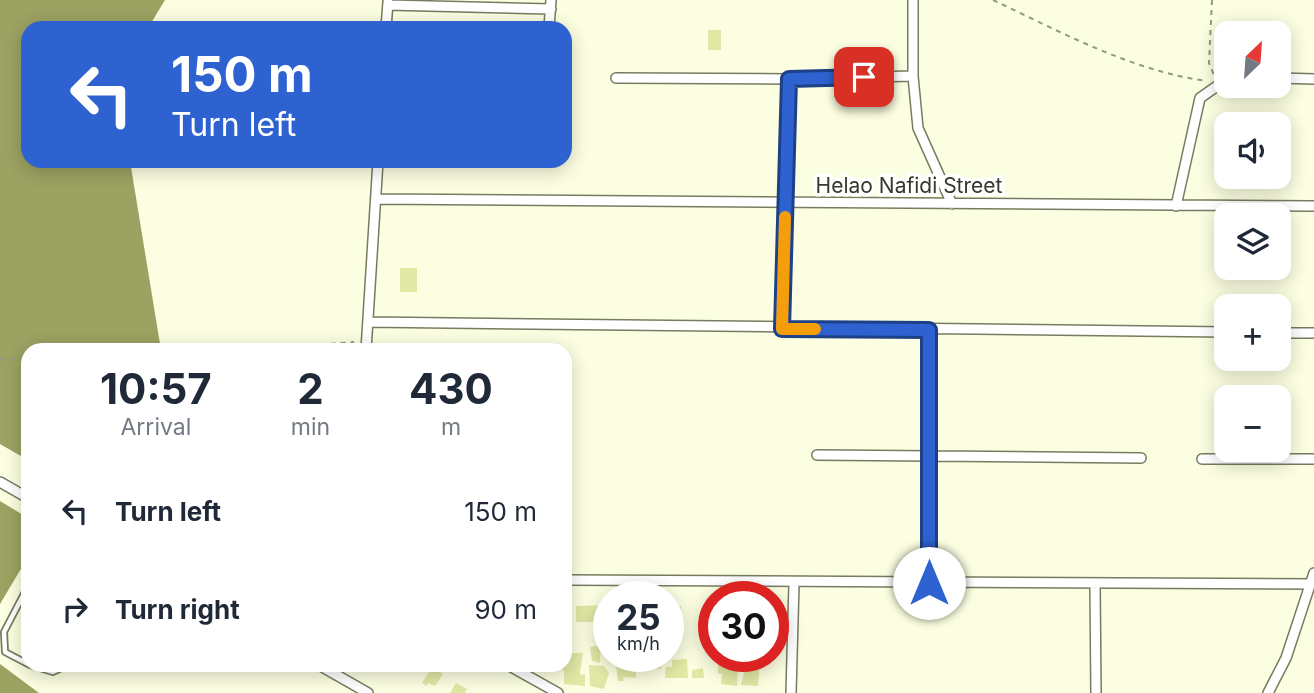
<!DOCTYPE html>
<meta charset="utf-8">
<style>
body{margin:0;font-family:Inter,sans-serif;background:#f6f6f7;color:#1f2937;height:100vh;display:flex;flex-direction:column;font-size:26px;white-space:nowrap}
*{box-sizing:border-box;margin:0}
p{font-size:23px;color:#747a83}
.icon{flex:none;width:38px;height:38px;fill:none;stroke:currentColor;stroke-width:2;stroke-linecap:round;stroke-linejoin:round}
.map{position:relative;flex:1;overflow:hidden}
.drawer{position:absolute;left:21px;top:343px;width:551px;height:329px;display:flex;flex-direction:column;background:#fff;border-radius:21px;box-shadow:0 4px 18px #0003}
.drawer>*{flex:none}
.top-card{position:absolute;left:21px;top:21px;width:551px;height:147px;border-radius:21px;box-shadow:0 4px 18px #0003;background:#2d62d0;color:#fff;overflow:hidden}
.needle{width:46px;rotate:25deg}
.fabs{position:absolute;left:1214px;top:21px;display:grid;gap:14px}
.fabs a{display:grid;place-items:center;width:77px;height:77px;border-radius:14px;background:#fff;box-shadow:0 4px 18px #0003;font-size:35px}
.speed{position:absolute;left:593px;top:581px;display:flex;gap:14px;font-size:35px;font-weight:700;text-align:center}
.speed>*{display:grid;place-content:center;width:91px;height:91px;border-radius:50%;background:#fff;box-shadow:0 4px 18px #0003;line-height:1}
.speed small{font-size:18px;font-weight:400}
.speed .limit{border:10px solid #d22;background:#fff;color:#111}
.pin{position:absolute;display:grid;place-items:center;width:60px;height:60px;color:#fff;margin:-30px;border-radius:14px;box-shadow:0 4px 10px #0006}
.me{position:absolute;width:77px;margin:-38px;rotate:0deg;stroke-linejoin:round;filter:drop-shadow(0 0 5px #0008)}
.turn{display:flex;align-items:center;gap:24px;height:147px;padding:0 35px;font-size:32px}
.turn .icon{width:91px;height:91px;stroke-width:2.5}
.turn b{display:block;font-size:49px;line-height:60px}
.eta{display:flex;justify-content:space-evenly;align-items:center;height:119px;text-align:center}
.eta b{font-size:42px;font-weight:700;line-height:49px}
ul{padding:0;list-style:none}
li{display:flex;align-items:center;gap:21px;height:98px;padding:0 35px}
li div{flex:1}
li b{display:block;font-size:26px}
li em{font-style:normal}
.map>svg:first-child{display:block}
.water{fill:#9ca261}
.building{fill:#e1e7a4}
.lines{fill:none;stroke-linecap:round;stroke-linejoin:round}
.lane-casing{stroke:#787b60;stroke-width:8}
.street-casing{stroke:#787b60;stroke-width:12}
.path{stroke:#959883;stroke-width:2;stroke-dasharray:5 5;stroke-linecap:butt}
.lane{stroke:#fff;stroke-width:4.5}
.street{stroke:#fff;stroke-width:9}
.route-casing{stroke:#1d4087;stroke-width:18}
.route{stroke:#2d62d0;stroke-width:12}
.slow{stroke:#f59e0b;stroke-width:12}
.labels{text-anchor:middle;stroke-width:7;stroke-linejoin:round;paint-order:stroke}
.street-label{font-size:21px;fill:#36382c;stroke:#fff}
</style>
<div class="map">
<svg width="1314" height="693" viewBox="0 0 1314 693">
<rect width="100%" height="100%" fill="#fbfee0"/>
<path class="water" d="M 0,0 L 165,0 L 148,28 L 28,28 L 28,161 L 130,161 L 161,350 L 28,350 L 28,460 L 0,444 Z
M 0,501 L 28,518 L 28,557 L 0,604 Z
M 0,664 L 39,693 L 0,693 Z"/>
<path class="building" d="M 708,30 L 721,30 L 721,50 L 708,50 Z
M 400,268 L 417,268 L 417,292 L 400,292 Z
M 609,605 L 609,622 L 576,622 L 576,606 Z
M 668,606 L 681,606 L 681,620 L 669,621 Z
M 601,645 L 600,663 L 592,661 L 590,647 Z
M 565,653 L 583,653 L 580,671 L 580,675 L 585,674 L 585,686 L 564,684 L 564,671 L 559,665 L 565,665 Z
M 748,656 L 760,659 L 758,686 L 741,685 Z
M 661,658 L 661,669 L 640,668 L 640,660 Z
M 687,659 L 688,678 L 665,678 L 666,667 L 672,667 L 672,660 Z
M 718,661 L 738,667 L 737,686 L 721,684 L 722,674 L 718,674 Z
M 616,664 L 636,666 L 636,678 L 623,677 L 624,681 L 618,681 Z
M 589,665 L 604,666 L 609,673 L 604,689 L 590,686 Z
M 432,667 L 443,674 L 435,686 L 428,683 L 427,686 L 422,683 Z
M 703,668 L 704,678 L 692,678 L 692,670 Z
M 456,683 L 467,689 L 465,693 L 450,693 Z"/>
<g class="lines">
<defs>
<path id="lane" d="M 28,586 L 4,632 L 5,652 L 28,664
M 30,665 L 53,672 L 68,665"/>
<path id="street" d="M 388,5 L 551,9
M 386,28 L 388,2
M 549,28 L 551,0
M 913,76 L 918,128 L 952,204
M 616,78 L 789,79 L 782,329
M 1279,78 L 1314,79
M 789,79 L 913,76 L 913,0
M 377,199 L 1314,206
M 1176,206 L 1200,98 L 1227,79
M 368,322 L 1227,332
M 1279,333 L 1314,333
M 366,350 L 378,161
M 817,455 L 1141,458
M 1202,459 L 1314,459
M 0,482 L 28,498
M 565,580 L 1311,584
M 928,583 L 929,330
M 1095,585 L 1096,693
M 319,665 L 368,693
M 508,665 L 558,693
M 791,693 L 794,583
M 1268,693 L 1286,658 L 1314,573"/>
</defs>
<use href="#lane" class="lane-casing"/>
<use href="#street" class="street-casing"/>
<path class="path" d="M 993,0 C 1061,32 1132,71 1207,81
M 1212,0 L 1209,63 L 1214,75
M 251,350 L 354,342
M 0,359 L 28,359"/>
<use href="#lane" class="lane"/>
<use href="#street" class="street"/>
</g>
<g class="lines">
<defs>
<path id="route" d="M 864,77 L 789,79 L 782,329 L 929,330 L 929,583"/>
</defs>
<use href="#route" class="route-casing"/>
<use href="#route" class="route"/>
<path class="slow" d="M 785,217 L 782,329 L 815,329"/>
</g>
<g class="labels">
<g class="street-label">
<text x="909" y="193">Helao Nafidi Street</text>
</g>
</g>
</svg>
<div class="fabs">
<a><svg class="needle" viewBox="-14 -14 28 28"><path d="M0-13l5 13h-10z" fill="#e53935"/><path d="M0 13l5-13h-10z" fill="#747a83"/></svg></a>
<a><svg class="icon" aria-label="sound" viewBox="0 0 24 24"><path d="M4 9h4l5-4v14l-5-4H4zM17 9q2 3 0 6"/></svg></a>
<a><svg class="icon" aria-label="layers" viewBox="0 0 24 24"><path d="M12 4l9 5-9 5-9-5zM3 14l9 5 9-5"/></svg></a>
<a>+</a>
<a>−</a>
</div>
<div class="speed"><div>25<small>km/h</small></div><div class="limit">30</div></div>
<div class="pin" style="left:864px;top:77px;background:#d93025"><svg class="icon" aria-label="arrive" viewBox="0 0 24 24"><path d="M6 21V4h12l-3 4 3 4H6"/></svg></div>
<svg class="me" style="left:929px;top:583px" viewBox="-20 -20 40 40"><circle r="19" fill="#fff"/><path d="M0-13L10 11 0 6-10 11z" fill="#2d62d0"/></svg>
<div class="top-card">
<div class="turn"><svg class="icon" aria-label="left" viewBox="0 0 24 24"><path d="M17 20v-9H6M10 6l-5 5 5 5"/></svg><div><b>150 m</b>Turn left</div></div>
</div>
<section class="drawer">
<div class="eta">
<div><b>10:57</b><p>Arrival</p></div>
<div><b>2</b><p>min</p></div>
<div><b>430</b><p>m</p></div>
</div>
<ul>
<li><svg class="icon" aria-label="left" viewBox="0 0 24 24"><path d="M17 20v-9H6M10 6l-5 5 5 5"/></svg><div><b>Turn left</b></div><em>150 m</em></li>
<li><svg class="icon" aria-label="right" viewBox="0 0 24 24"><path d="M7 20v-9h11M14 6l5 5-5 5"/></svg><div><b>Turn right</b></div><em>90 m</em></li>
</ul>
</section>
</div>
